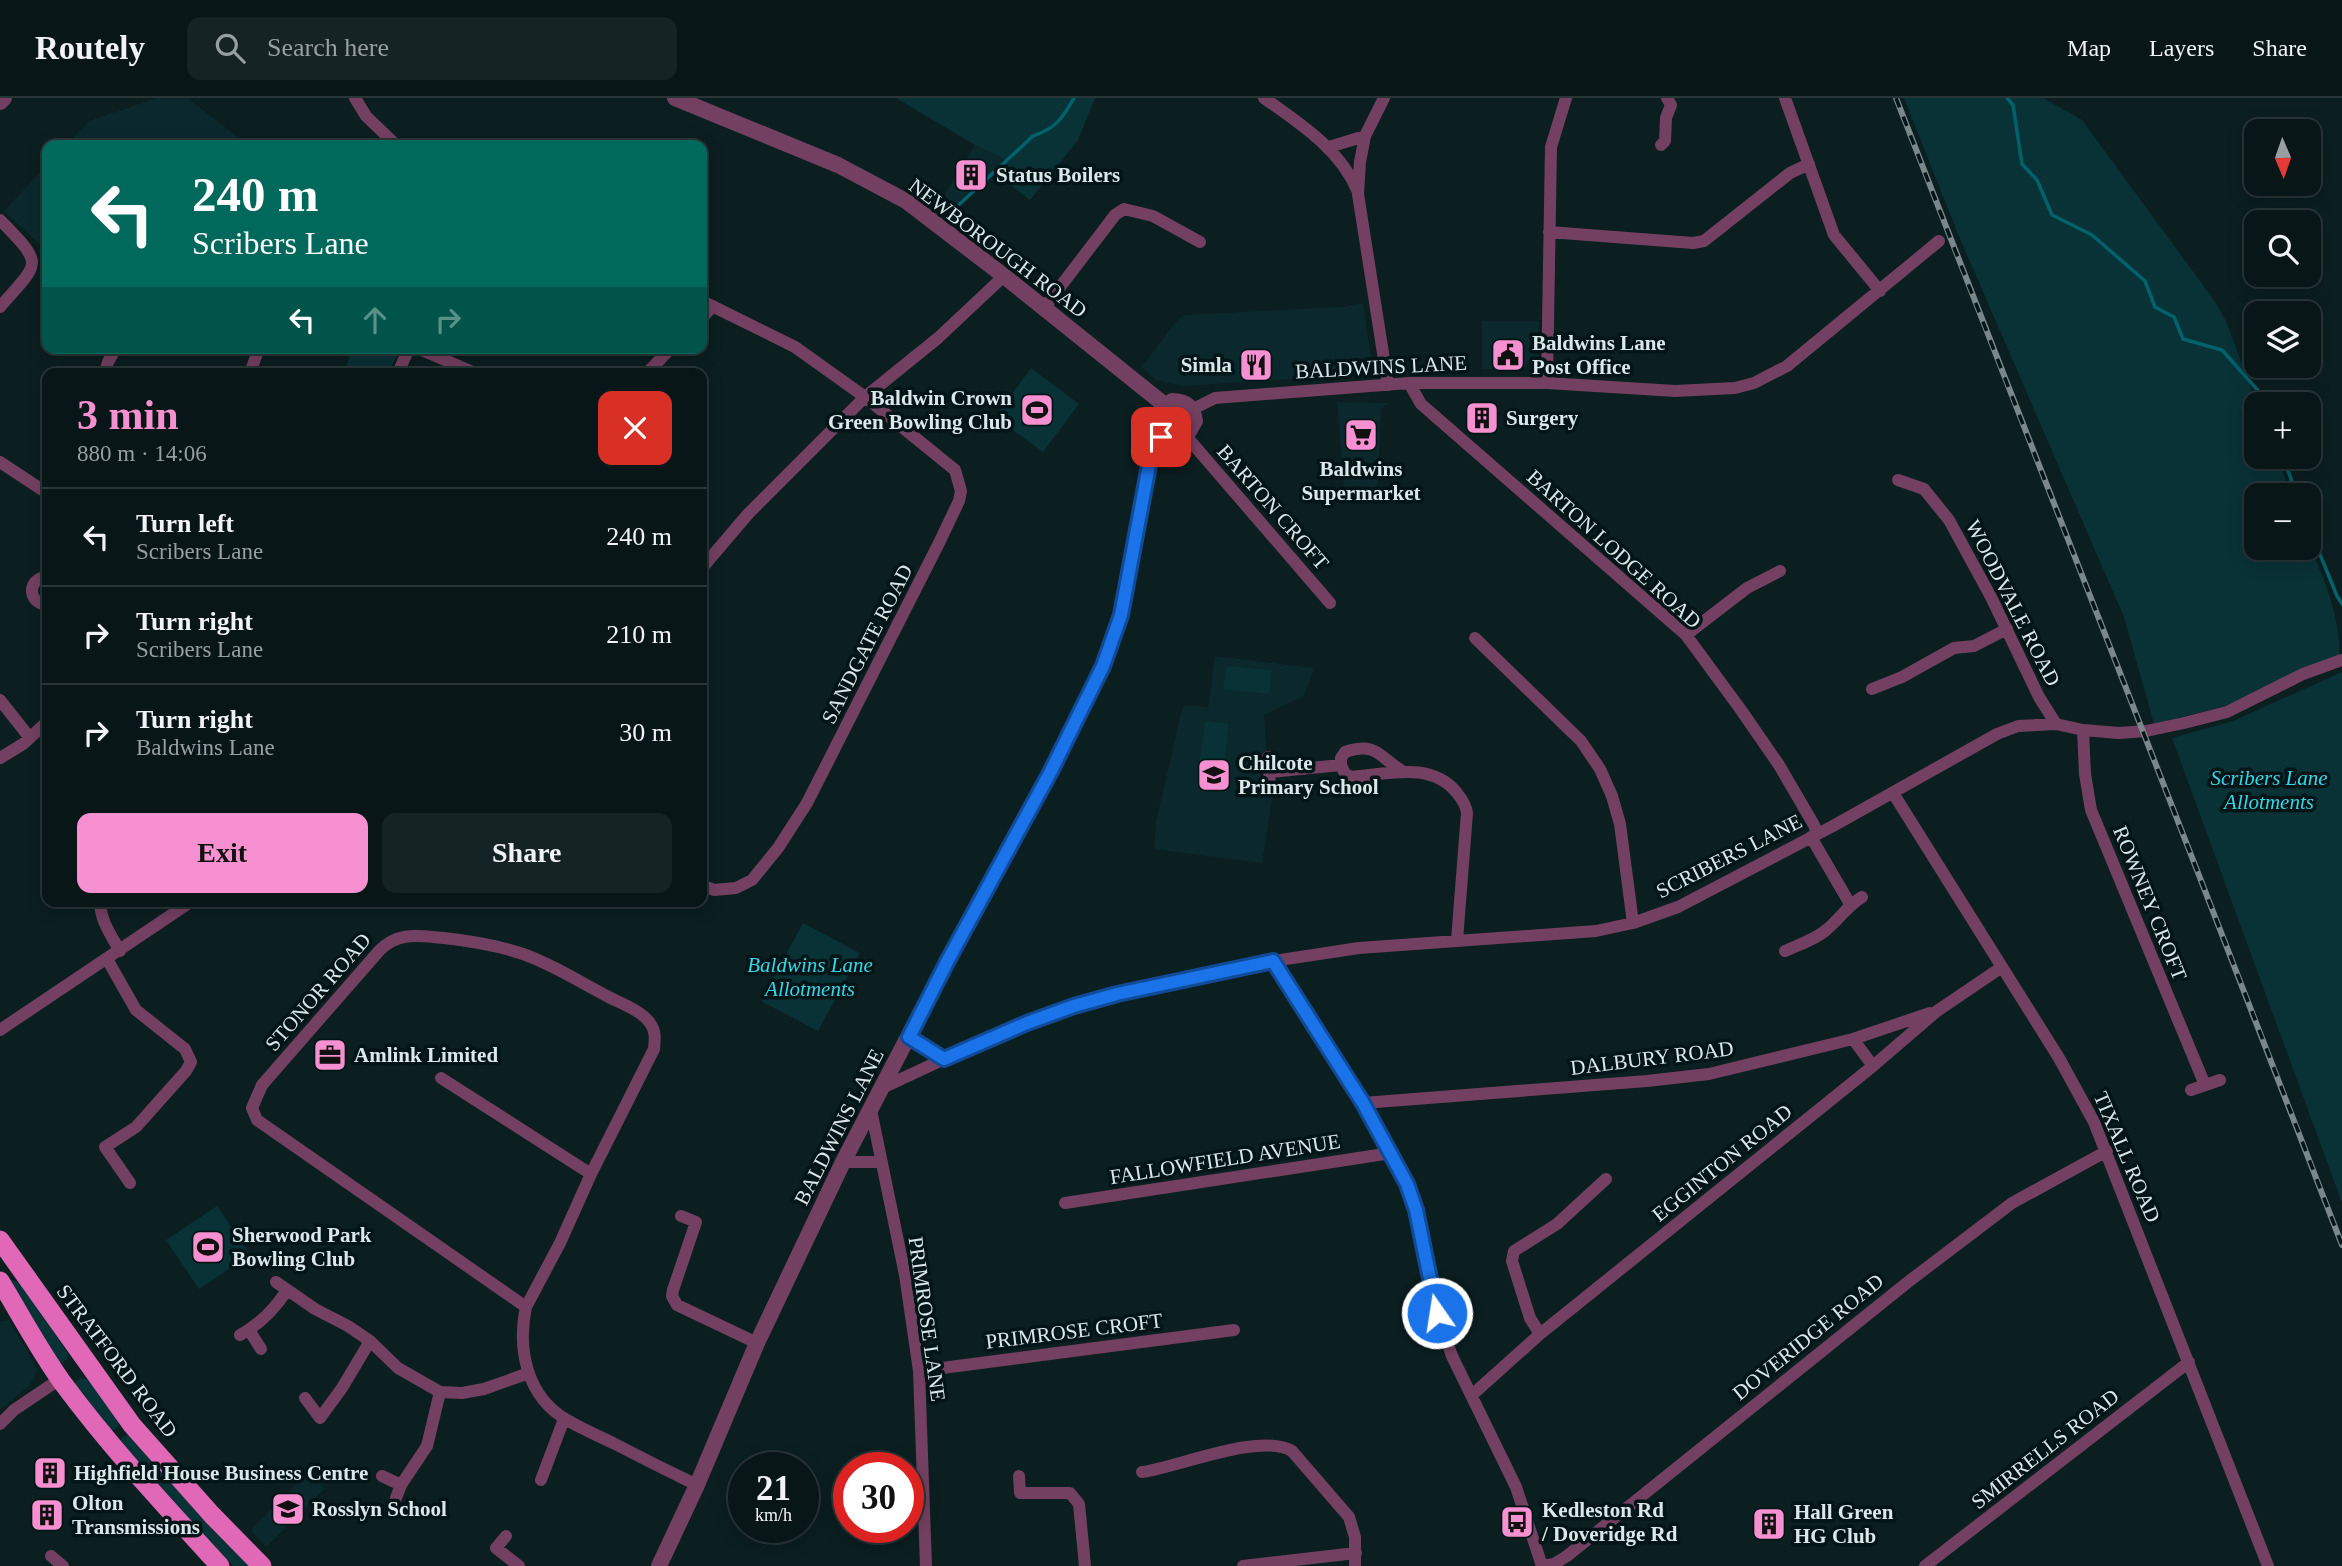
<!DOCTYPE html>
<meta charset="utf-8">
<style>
body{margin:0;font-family:"Times New Roman",serif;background:#162325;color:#f1f3f6;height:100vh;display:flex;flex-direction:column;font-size:26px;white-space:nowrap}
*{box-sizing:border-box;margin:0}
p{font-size:23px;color:#989fa2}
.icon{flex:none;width:38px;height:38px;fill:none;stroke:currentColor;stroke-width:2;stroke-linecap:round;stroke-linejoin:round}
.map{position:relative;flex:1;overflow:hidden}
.sheet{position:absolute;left:42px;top:270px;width:665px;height:539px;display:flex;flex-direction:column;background:#081618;border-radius:14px;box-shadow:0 4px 18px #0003,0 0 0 2px #293537}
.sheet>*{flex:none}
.banner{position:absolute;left:42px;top:42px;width:665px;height:214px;border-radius:14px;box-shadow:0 4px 18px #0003,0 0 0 2px #293537;background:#00695c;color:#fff;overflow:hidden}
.needle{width:46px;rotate:178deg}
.tools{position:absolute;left:2244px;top:21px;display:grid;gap:14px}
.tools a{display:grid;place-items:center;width:77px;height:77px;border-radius:14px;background:#081618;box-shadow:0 4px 18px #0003,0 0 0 2px #293537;font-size:35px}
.speed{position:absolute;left:728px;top:1354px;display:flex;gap:14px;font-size:35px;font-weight:700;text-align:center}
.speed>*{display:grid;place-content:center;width:91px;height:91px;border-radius:50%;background:#081618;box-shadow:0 4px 18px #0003,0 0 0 2px #293537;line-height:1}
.speed small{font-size:18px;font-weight:400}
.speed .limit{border:10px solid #d22;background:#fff;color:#111}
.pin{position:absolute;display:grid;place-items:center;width:60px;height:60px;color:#fff;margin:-30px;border-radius:14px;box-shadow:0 4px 10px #0006}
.me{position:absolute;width:77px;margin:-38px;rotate:347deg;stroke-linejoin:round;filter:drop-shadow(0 0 5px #0008)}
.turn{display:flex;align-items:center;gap:24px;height:147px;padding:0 35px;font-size:32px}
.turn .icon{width:91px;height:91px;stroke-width:2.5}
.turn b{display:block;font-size:49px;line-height:60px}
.lanes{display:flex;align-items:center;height:66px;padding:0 35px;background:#0003;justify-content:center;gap:35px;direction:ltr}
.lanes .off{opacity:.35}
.round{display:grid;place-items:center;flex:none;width:74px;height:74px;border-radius:14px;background:#162325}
.summary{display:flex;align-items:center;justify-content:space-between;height:119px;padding:0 35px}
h1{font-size:42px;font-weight:700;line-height:52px;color:#f690d0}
.primary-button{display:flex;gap:14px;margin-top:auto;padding:14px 35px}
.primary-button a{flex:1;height:80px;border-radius:14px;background:#f690d0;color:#111;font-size:28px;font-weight:700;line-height:80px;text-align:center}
.primary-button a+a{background:#162325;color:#f1f3f6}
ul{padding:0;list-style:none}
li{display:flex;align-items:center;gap:21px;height:98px;padding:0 35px;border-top:2px solid #293537}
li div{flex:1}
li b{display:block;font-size:26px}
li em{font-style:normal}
header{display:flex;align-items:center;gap:42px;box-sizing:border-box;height:98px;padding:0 35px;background:#081618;border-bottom:2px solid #293537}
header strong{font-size:33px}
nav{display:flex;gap:38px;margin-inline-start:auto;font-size:24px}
.search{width:490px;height:63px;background:#162325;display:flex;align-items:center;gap:18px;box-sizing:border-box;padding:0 24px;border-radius:14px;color:#989fa2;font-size:26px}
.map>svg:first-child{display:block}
.built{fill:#0b292d}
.green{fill:#093237}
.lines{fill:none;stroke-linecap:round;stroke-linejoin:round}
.stream{stroke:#01626c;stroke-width:3.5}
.minor{stroke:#744061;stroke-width:12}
.tertiary{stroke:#744061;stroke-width:16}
.trunk{stroke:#e068b6;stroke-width:19}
.rail-casing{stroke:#7a888a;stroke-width:6}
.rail{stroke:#031517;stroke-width:3.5;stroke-dasharray:10;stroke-linecap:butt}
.route-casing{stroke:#114b97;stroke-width:18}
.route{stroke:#1a73e8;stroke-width:12}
.labels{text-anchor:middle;stroke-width:7;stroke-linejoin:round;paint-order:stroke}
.poi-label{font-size:21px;font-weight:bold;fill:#dce7e9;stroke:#031517;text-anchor:start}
.street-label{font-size:21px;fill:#dce7e9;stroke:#031517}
.park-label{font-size:21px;font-style:italic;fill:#37d7e8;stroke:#031517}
</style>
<header>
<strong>Routely</strong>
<div class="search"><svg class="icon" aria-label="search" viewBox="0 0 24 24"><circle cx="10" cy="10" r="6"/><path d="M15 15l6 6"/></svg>Search here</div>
<nav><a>Map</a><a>Layers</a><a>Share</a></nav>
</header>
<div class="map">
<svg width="2342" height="1468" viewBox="0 0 2342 1468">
<rect width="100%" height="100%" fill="#0b1e20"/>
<path class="built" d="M 157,0 L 187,0 L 238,39 L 258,47 L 66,47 L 89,23 Z
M 975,47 L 1008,63 L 949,116 L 937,109 Z
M 47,67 L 47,153 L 4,113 Z
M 1363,205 L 1372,265 L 1368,276 L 1182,288 L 1156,282 L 1142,269 L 1175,225 L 1184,217 L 1340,209 Z
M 1482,223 L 1539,223 L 1538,258 L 1523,270 L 1482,271 Z
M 1337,304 L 1390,305 L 1381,311 L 1377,395 L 1349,395 L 1344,387 Z
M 1215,558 L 1314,570 L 1304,598 L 1264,617 L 1267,658 L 1259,660 L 1262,693 L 1273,696 L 1262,765 L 1154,751 L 1156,724 L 1183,607 L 1208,609 Z
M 9,1222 L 38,1272 L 29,1288 L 0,1312 L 0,1223 Z
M 308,1374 L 325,1390 L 266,1449 L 251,1432 Z"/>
<path class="green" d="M 896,0 L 1095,0 L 1078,42 L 1030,102 L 995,75 L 1007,62 L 975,47 Z
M 1904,0 L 2043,0 L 2082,22 L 2216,205 L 2226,223 L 2257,306 L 2256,359 L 2277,359 L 2291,397 L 2256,397 L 2256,450 L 2308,450 L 2308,444 C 2322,476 2342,522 2339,558 L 2225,608 L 2154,626 L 2124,519 L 1958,136 Z
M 352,250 L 401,250 L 388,275 L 344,275 Z
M 1031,270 L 1079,306 L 1043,354 L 995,319 Z
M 1226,568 L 1272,572 L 1269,596 L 1223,591 Z
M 2342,574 L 2342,1105 L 2172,640 L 2233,623 Z
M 1205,623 L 1229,626 L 1223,672 L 1199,669 Z
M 803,825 L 860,855 L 818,933 L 761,903 Z
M 217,1108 L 250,1157 L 199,1191 L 166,1142 Z
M 13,1182 L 25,1188 L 68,1256 L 67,1261 L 62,1265 L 57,1264 L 8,1183 Z
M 81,1280 L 87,1281 L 121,1321 L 118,1329 L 111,1334 L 74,1285 Z
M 131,1335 L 253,1468 L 233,1468 L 120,1349 L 121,1340 Z"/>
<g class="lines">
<path class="stream" d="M 2007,0 L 2013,7 L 2022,66 L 2037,82 L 2052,117 L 2092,137 L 2145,183 L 2155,209 L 2174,219 L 2183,241 L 2222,252 L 2270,306
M 949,116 L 1033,38 C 1056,30 1062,21 1074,0
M 2276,359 L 2284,362 L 2297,397
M 2308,427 L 2337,498 L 2342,506"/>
<path class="minor" d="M 355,0 L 366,18 L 396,47
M 1264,0 C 1299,25 1340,51 1357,92
M 1384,0 L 1365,38 L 1360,64 L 1358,96 L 1388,287
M 1785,0 L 1834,137 L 1880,193
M 1661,47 L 1665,43 L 1666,20 L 1671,7 L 1667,0
M 1329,49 L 1365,38
M 0,122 C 45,168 40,163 0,209
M 1549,134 L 1693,145 L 1704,143 L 1790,75 L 1809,66
M 702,203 L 795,249 L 865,299 L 955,372 L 961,393 L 959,403 L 939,445 L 807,705 L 778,750 L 752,782 L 736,790 L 714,792 L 702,787
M 1044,210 L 1115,117 L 1124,111 L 1153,118 L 1200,144
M 702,220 L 713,208
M 417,250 L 475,275
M 105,275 L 108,264 L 116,250
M 250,275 L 259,250
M 398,275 L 409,250
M 647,275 L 671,250
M 1409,285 L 1421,306 L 1686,537 L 1741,612 L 1779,667 L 1814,727 L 1817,735
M 1547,285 L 1551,49 L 1566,0
M 1193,311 L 1215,300 L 1409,285 L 1547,285 L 1675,293 L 1735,290 L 1754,285 L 1787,268 L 1939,143
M 1186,338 L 1330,505
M 0,364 L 47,395
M 1898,382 L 1924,391 L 1949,422 L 1991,499 L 2039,599 L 2056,626
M 702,470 L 748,416 L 865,299 L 938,240 L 1004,178
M 47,479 C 27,480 27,505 47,507
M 1686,537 L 1747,490 L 1780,473
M 1475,540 L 1581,643 L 1600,671 L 1612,698 L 1620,726 L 1633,825
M 1872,591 L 1902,579 L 1954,550 L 1974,548 L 2007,531
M 0,602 L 30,640
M 2083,632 L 2085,676 L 2091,712 L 2205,987
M 1268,659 L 1270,688
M 0,660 L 23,646 L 47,624
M 1341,667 L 1345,676 L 1352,679 C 1388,676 1432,663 1457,695 C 1462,701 1466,707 1467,715 L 1457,842
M 1341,667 L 1341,660 L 1345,654 C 1378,643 1379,660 1404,674
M 1270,674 L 1341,667
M 1893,695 L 2059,960 L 2094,1024 L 2268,1468
M 1811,739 L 1850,806
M 101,803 C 98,819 112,839 120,853
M 1785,853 C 1798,847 1814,842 1825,833 C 1839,822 1847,808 1862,799
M 107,861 L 136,912 L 185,951 L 191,964 L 186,973 L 136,1029 L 105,1049 L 130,1085
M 1273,863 L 1363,1005 L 1407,1086 L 1416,1112 L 1437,1215 L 1452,1258 L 1516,1389 L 1542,1468
M 0,932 L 192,803
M 909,939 L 944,961 L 1027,925 L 1074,908 L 1117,896 L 1260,865 L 1359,850 L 1596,833 L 1633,825 L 1678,809 L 1833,728 L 1997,636 L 2018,628 L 2056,626 L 2083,632 L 2119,635 L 2146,633 L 2184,625 L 2227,614 L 2303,576 L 2342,562
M 1853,941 L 1873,968
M 441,980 L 591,1076
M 882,990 L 944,961
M 2191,992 L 2220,982
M 1363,1005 L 1647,983 L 1709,976 L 1853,941 L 1930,915
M 871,1012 L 905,1177 L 919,1273 L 926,1468
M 843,1064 L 882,1064
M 1065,1105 L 1391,1055
M 681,1118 L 696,1124 L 673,1192 L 672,1198 L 677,1207 L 757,1245
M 276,1184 L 315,1211 L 348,1228 L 370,1243 L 398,1270 L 440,1294 L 462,1295 L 484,1291 L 529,1275
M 526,1209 L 560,1145 L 591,1076 L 654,951 C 655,942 656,933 650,925 C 641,912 619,905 605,897 C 578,883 552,866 523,856 C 497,847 471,843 444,840 C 419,838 398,833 379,853 L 262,987 L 252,1010 L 257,1022 L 526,1209 C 517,1252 527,1299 567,1322 C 582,1331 599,1338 615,1346 C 642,1360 670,1374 697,1387
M 249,1232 L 261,1251
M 1540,1236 L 1530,1220 L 1512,1163 L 1514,1153 L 1557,1126 L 1606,1081
M 240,1237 C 260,1226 275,1211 287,1192
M 919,1273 L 1234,1232
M 1472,1297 L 1540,1236 L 1873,968 L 1937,913 L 2002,869
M 305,1300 L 320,1320 L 342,1290 L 370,1243
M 0,1326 L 14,1312 L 60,1281
M 1142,1374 C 1179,1369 1260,1334 1292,1353 L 1349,1419 L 1355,1439 L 1355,1468
M 382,1378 L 401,1387 L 427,1348 L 440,1294
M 1019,1378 L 1020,1395 L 1070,1395 L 1079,1406 L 1085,1468
M 541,1382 L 564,1321
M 396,1400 L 401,1387
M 506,1438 L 496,1450 L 519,1468
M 51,1458 L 63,1468
M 1243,1468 L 1356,1455
M 1542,1468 L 1554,1466 L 1567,1458 L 1908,1184 L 2012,1105 L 2107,1053
M 1925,1468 L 2189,1264"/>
<path class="tertiary" d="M 675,0 L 838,67 L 906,103 L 1004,178 L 1166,308
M 0,4 L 4,0
M 1172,303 C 1187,303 1193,309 1195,323 L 1186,338 C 1172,346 1150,341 1156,320 C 1158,313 1167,307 1172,303 Z
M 659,1468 L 697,1387 L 757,1245 L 843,1064 L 947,864 L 1051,672 L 1103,568 L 1121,517 L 1150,362 L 1155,348 L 1161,339"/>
<path class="trunk" d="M 0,1142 L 132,1327 L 212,1417 L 262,1468
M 0,1183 C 20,1216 39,1252 62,1284 C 110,1349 165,1408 220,1468"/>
<defs>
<path id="rail" d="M 1896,0 C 2044,382 2195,764 2342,1147"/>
</defs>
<use href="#rail" class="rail-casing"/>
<use href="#rail" class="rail"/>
</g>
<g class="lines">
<defs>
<path id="route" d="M 1161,339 L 1155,348 L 1150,362 L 1121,517 L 1103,568 L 1051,673 L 947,864 L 909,939 L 944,961 L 1027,925 L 1074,908 L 1117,896 L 1273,863 L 1363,1005 L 1407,1086 L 1416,1112 L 1437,1215"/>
</defs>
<use href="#route" class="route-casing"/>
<use href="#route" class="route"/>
</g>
<defs>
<symbol id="building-square" viewBox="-11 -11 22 22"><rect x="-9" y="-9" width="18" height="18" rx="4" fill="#f690d0" stroke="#031517"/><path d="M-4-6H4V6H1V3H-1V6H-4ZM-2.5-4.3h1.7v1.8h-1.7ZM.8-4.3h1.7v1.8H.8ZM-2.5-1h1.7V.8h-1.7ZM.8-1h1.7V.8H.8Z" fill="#111"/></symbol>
<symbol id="civic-square" viewBox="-11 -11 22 22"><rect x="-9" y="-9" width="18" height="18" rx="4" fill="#f690d0" stroke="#031517"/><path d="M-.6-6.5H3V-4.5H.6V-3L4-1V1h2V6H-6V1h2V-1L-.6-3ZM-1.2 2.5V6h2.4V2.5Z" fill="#111"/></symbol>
<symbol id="restaurant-square" viewBox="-11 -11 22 22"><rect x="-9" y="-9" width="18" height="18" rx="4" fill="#f690d0" stroke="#031517"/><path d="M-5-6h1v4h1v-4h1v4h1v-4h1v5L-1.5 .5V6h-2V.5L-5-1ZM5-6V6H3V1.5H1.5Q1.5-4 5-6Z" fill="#111"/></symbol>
<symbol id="stadium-square" viewBox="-11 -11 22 22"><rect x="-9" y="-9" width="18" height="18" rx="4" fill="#f690d0" stroke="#031517"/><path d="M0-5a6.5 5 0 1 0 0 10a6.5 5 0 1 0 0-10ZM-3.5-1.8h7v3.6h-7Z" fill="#111"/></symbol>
<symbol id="supermarket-square" viewBox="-11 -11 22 22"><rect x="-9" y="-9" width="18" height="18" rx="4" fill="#f690d0" stroke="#031517"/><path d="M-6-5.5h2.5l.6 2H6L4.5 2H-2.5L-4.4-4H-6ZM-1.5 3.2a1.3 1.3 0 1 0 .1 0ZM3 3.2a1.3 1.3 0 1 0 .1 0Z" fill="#111"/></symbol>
<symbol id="school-square" viewBox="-11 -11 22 22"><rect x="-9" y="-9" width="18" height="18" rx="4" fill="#f690d0" stroke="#031517"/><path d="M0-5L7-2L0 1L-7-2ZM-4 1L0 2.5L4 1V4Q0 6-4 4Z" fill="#111"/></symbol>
<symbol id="office-square" viewBox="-11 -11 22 22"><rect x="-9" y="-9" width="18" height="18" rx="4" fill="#f690d0" stroke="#031517"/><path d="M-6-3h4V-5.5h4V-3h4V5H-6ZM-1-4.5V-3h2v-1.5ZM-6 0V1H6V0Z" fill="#111"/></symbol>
<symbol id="bus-square" viewBox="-11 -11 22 22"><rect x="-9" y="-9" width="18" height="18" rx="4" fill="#f690d0" stroke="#031517"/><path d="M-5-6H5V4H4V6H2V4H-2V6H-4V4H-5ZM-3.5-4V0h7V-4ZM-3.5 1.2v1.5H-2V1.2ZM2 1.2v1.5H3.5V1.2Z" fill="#111"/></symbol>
</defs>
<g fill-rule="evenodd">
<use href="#building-square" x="952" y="58" width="38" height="38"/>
<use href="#civic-square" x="1489" y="238" width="38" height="38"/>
<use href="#restaurant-square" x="1237" y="248" width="38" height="38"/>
<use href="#stadium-square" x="1018" y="293" width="38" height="38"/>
<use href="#building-square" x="1463" y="301" width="38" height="38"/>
<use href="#supermarket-square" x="1342" y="318" width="38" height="38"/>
<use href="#school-square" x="1195" y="658" width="38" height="38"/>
<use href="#office-square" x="311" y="938" width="38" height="38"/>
<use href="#stadium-square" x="189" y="1130" width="38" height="38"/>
<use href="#building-square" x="31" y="1356" width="38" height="38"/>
<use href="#school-square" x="269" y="1392" width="38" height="38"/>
<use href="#building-square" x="28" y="1398" width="38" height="38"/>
<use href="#bus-square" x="1498" y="1405" width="38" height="38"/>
<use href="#building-square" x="1750" y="1407" width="38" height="38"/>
</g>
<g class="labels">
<g class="poi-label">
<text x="996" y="84">Status Boilers</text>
<text x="1532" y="252">Baldwins Lane<tspan x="1532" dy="24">Post Office</tspan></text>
<text x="1232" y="274" text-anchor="end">Simla</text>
<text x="1012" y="307" text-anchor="end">Baldwin Crown<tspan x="1012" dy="24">Green Bowling Club</tspan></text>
<text x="1506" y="327">Surgery</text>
<text x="1361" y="378" text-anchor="middle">Baldwins<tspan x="1361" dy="24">Supermarket</tspan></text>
<text x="1238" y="672">Chilcote<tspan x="1238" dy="24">Primary School</tspan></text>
<text x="354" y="964">Amlink Limited</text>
<text x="232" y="1144">Sherwood Park<tspan x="232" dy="24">Bowling Club</tspan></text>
<text x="74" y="1382">Highfield House Business Centre</text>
<text x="72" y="1412">Olton<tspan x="72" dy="24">Transmissions</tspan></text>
<text x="312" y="1418">Rosslyn School</text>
<text x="1542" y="1419">Kedleston Rd<tspan x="1542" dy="24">/ Doveridge Rd</tspan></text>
<text x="1794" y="1421">Hall Green<tspan x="1794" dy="24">HG Club</tspan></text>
</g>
<g class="street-label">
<text transform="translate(998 150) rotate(37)" y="7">NEWBOROUGH ROAD</text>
<text transform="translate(1381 269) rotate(-3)" y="7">BALDWINS LANE</text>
<text transform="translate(1273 409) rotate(49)" y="7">BARTON CROFT</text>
<text transform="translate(1614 451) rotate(42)" y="7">BARTON LODGE ROAD</text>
<text transform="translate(2013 505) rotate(63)" y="7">WOODVALE ROAD</text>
<text transform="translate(867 546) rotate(-63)" y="7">SANDGATE ROAD</text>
<text transform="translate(1729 758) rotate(-27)" y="7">SCRIBERS LANE</text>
<text transform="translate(2150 805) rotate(68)" y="7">ROWNEY CROFT</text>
<text transform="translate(318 894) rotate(-49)" y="7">STONOR ROAD</text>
<text transform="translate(1652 960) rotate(-7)" y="7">DALBURY ROAD</text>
<text transform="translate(839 1029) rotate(-63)" y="7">BALDWINS LANE</text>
<text transform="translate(2127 1059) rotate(67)" y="7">TIXALL ROAD</text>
<text transform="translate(1225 1061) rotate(-9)" y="7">FALLOWFIELD AVENUE</text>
<text transform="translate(1722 1065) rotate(-39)" y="7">EGGINTON ROAD</text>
<text transform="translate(927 1221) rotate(82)" y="7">PRIMROSE LANE</text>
<text transform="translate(1074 1233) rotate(-7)" y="7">PRIMROSE CROFT</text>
<text transform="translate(1808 1239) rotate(-39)" y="7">DOVERIDGE ROAD</text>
<text transform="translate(117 1263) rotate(53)" y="7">STRATFORD ROAD</text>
<text transform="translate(2045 1351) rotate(-38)" y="7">SMIRRELLS ROAD</text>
</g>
<g class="park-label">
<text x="2269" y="687">Scribers Lane<tspan x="2269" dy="24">Allotments</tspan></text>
<text x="810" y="874">Baldwins Lane<tspan x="810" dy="24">Allotments</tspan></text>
</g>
</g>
</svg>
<div class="tools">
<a><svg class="needle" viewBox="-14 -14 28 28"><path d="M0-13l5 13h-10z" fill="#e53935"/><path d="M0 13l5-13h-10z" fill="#989fa2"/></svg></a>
<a><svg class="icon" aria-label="search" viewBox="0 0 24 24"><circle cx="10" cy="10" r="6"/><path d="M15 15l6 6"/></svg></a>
<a><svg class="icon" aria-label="layers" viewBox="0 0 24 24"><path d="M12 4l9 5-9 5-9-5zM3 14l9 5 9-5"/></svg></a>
<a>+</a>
<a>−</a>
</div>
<div class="speed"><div>21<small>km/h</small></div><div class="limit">30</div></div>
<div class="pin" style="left:1161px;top:339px;background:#d93025"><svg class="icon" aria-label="arrive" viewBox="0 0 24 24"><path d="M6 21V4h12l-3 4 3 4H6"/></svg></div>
<svg class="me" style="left:1437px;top:1215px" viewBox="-20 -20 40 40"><circle r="17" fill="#1a73e8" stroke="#fff" stroke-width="3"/><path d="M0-11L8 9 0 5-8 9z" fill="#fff"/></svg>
<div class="banner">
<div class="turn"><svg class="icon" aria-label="left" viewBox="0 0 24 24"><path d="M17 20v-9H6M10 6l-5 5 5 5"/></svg><div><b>240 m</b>Scribers Lane</div></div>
<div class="lanes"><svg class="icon" aria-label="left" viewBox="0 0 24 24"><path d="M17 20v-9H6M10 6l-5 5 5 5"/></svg><svg class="icon off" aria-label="ahead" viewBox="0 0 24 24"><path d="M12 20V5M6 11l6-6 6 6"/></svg><svg class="icon off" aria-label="right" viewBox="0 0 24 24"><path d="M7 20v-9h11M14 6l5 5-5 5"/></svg></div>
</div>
<section class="sheet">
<div class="summary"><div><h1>3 min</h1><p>880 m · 14:06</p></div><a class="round" style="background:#d93025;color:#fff"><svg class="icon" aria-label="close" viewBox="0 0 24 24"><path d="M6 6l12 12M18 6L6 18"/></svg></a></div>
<ul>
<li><svg class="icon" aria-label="left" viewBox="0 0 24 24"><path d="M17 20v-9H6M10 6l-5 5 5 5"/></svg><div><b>Turn left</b><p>Scribers Lane</p></div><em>240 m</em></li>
<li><svg class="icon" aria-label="right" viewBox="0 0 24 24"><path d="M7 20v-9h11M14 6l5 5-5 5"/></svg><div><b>Turn right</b><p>Scribers Lane</p></div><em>210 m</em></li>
<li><svg class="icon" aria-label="right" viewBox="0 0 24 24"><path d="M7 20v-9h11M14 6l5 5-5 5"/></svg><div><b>Turn right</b><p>Baldwins Lane</p></div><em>30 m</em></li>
</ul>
<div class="primary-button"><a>Exit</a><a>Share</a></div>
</section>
</div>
